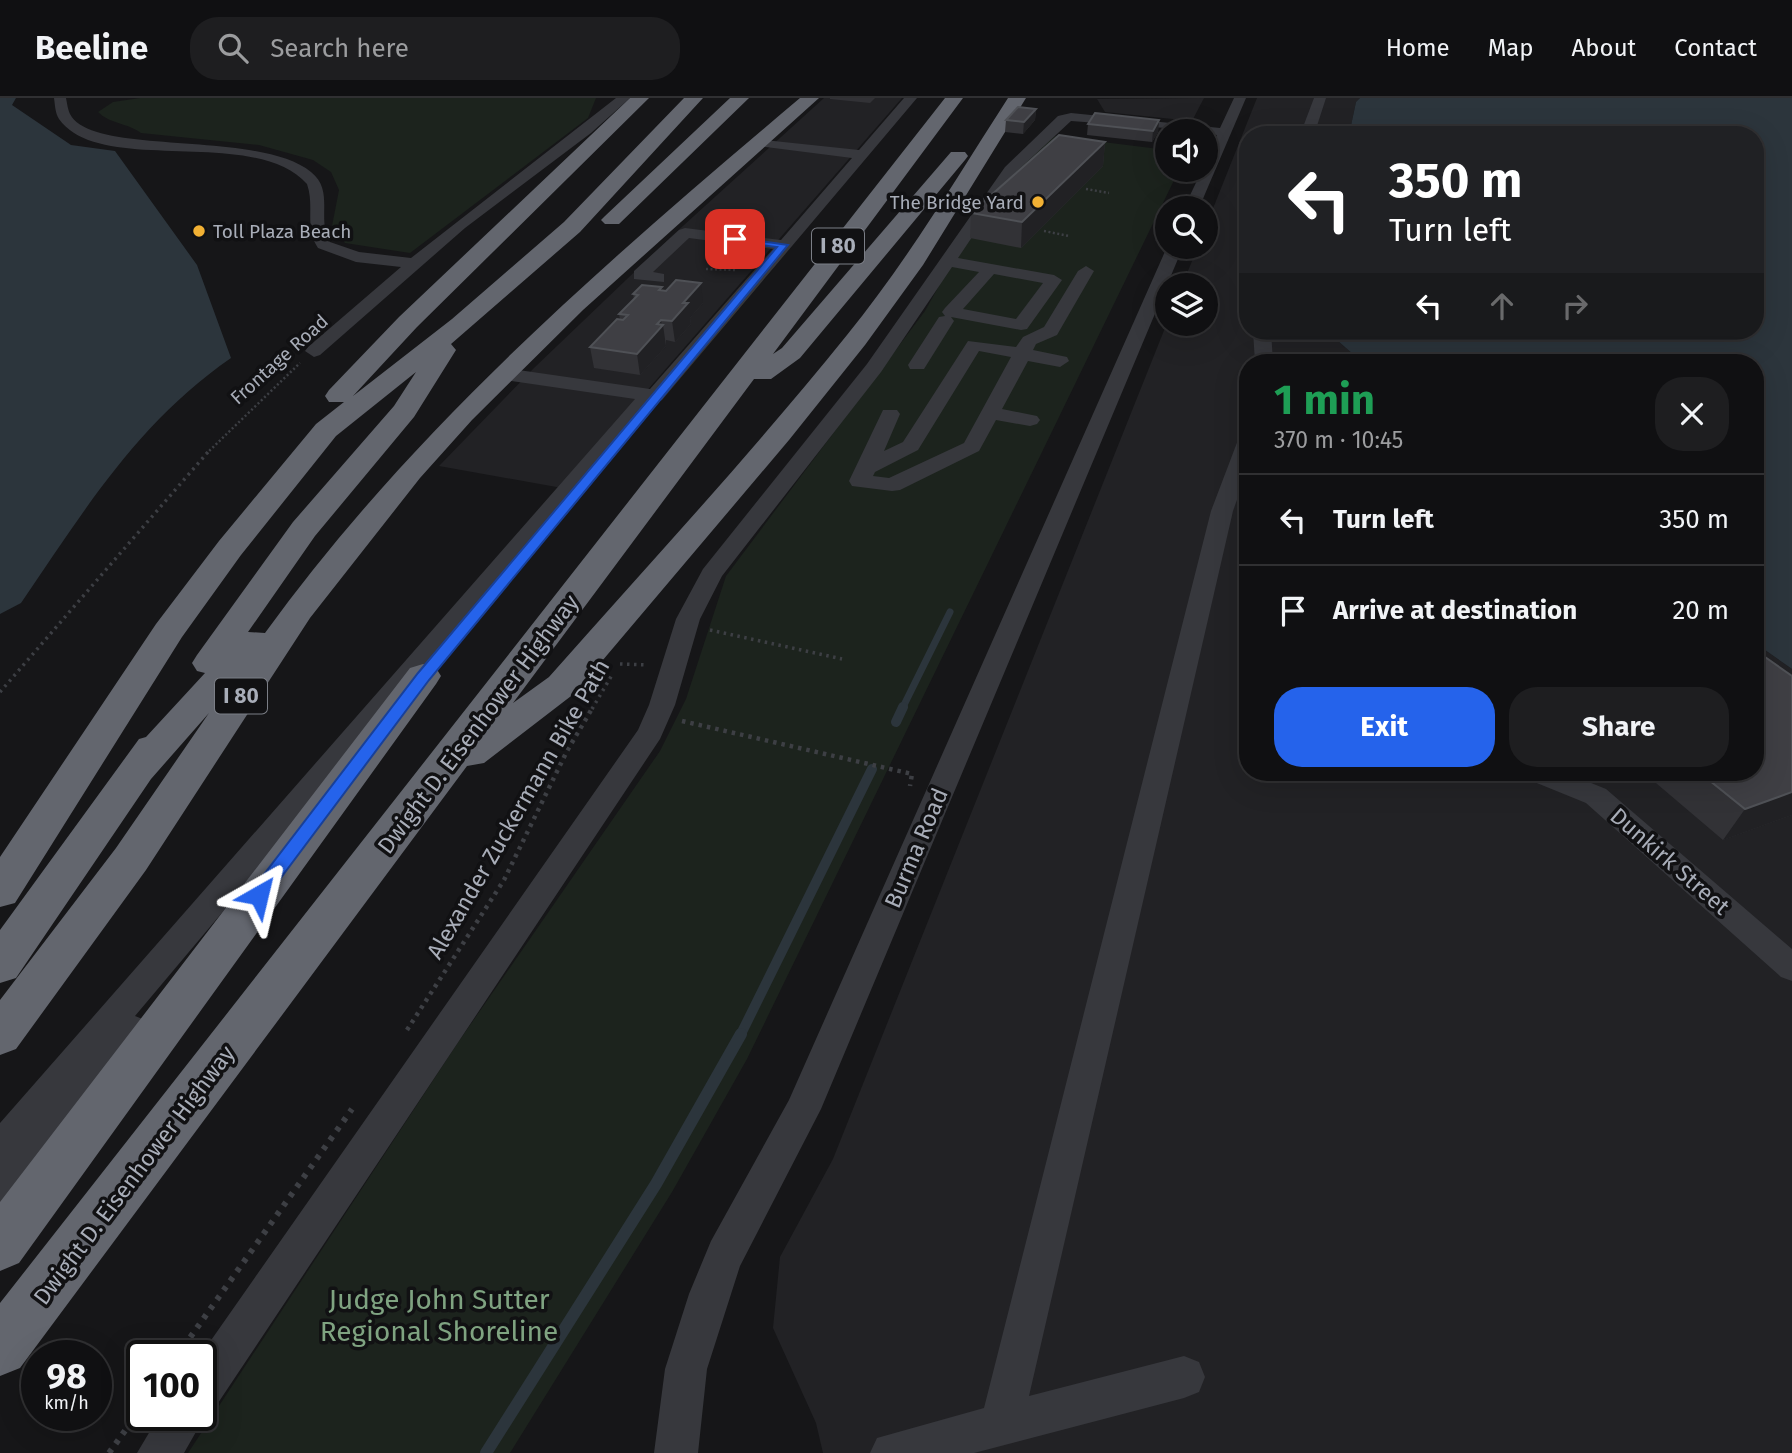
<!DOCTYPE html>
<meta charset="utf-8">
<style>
body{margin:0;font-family:"Fira Sans",sans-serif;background:#1e1e20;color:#f1f3f6;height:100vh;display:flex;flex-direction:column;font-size:26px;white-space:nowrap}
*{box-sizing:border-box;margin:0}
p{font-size:23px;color:#9c9d9f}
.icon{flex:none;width:38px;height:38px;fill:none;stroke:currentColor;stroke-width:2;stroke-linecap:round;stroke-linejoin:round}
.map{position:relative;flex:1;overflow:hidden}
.panel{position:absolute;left:1239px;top:256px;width:525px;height:427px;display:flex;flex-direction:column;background:#101012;border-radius:28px;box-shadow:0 7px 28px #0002,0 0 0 2px #303032}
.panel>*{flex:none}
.banner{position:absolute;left:1239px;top:28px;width:525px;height:214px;border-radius:28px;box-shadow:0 7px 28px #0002,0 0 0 2px #303032;background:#202124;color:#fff;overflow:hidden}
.buttons{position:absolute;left:1155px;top:21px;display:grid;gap:14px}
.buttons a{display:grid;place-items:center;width:63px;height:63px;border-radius:50%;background:#101012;box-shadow:0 7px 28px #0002,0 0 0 2px #303032;font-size:35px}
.speed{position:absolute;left:21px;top:1242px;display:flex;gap:14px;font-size:35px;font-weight:700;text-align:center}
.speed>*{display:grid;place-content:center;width:91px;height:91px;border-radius:50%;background:#101012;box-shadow:0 7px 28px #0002,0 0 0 2px #303032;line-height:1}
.speed small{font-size:18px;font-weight:400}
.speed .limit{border:4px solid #111;border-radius:10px;background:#fff;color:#111}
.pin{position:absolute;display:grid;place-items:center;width:60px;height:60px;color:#fff;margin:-30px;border-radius:14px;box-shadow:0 4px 10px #0006}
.me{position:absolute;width:77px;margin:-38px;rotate:37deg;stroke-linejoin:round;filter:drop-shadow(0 0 5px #0008)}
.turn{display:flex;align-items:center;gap:24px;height:147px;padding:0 35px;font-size:32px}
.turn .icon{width:91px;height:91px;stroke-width:2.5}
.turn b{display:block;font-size:49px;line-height:60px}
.lanes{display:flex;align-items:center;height:66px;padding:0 35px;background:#0003;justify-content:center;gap:35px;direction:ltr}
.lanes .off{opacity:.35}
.round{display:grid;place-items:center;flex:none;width:74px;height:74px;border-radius:28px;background:#1e1e20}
.overview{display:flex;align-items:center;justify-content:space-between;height:119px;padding:0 35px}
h1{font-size:42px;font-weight:700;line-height:52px;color:#1e9e55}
.action{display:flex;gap:14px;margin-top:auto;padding:14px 35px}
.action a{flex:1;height:80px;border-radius:28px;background:#2563eb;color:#fff;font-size:28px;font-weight:700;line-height:80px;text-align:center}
.action a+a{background:#1e1e20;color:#f1f3f6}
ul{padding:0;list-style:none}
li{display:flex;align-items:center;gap:21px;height:91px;padding:0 35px;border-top:2px solid #303032}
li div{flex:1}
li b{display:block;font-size:26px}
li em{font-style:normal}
header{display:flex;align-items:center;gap:42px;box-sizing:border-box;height:98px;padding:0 35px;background:#101012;border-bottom:2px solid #303032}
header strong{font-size:33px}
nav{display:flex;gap:38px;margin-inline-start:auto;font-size:24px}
.search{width:490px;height:63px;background:#1e1e20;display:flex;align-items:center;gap:18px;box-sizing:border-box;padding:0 24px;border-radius:28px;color:#9c9d9f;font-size:26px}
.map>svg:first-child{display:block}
.built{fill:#222225}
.green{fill:#1c231d}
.water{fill:#2c353c}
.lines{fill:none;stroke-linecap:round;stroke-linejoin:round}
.stream-far2{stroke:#2c353c;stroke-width:7}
.stream-far1{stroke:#2c353c;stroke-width:10}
.stream{stroke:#2c353c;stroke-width:12}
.path-far3{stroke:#3d3f44;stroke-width:2.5;stroke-dasharray:2 2.5;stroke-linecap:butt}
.path-far2{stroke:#3d3f44;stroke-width:3.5;stroke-dasharray:2.5 4.5;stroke-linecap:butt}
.path-far1{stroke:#3d3f44;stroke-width:4.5;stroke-dasharray:3.5 5;stroke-linecap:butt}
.path{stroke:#3d3f44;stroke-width:6;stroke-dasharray:4.5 7;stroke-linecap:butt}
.minor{fill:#37383d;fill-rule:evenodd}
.highway{fill:#63666e;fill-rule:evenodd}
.wall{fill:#323236}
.shaded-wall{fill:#212124}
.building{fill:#3f3f44;stroke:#4f5156;stroke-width:2}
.route{fill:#2563eb;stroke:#184099;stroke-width:2}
.poi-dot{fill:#f2b134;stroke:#111113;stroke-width:2.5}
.labels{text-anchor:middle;stroke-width:7;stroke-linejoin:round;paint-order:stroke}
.far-poi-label{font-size:19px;fill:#a8adb8;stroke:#111113;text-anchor:end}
.far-street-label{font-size:19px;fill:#a8adb8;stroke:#111113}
.shield{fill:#111113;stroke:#7b7e86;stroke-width:2}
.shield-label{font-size:21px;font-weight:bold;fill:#a8adb8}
.street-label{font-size:23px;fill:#a8adb8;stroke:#111113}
.near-park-label{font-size:28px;fill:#7fa381;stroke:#111113}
</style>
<header>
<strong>Beeline</strong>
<div class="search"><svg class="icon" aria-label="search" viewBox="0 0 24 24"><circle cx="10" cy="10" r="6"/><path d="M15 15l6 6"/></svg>Search here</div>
<nav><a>Home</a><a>Map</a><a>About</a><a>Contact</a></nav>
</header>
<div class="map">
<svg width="1792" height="1355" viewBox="0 0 1792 1355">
<rect width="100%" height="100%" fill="#161618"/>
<path class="built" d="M 824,0 L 902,0 L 562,390 L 439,368 L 534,270 L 673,137 Z
M 1204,0 L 1192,23 L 1105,14 L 1097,1 Z
M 1257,0 L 1360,0 L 1356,4 L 1349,37 L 1248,37 L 1248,233 L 1331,233 L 1338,243 L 1362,264 L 1248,264 L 1248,674 L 1755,674 L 1755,545 L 1792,571 L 1792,1355 L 823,1355 L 816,1325 L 773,1230 L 780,1159 L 833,1061 L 1167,225 L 1206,226 L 1206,187 L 1182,187 L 1198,149 L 1206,149 L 1206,128 Z"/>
<path class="green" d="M 140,0 L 596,0 L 588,20 L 410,155 L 345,145 L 332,128 L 339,92 L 331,74 L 313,62 L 259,47 L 141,35 C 128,25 110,26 98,14 L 113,4 Z
M 1055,38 L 1167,52 L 1167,72 L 1179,72 L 747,961 L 672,1094 L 510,1355 L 188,1355 L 457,946 L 660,653 L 686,601 L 726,478 L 925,213 L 959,152 L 1015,72 Z"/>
<path class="water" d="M 0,0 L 16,0 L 12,7 L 71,47 L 115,53 L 197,167 L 231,260 C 137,325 84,413 21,505 L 0,516 Z
M 1360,0 L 1792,0 L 1792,571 L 1755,545 L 1755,264 L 1362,264 L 1338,243 L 1331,233 L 1755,233 L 1755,37 L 1349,37 L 1356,4 Z"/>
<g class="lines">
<path class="stream-far2" d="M 902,611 L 950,514"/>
<path class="stream-far1" d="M 896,624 L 903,609
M 740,938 L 872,671"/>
<path class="stream" d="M 486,1355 L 656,1086 L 741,936"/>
<path class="path-far3" d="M 1086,91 L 1109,95
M 1044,133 L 1069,138
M 706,171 L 735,172
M 206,356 L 300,265"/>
<path class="path-far2" d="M 710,532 L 842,561
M 620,566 L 647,567
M 0,594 L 208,354
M 592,611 L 612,577"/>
<path class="path-far1" d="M 682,623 L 912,676 L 910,688
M 407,932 L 504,782 L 567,653 L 593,609"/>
<path class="path" d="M 177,1258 L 352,1011
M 109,1355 L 142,1309"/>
<path class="minor" d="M 54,0 L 66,0 C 67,5 68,12 70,16 C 92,59 258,31 311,74 C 335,93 316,121 330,144 L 359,154 L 411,160 L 616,0 L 630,0 L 591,35 L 465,130 L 320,257 L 314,259 L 305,253 L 308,249 L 401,169 L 356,164 L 318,150 C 304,129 315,109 307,86 C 255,27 100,79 59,21 C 55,15 55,6 54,0 Z
M 904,0 L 917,0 L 662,302 L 646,311 L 135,918 L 145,922 L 150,932 L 145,942 L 13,1109 L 0,1114 L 0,1025 L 635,301 L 504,282 L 497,280 L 495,276 L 497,272 L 504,270 L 650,291 L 773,151 L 689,140 L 653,174 L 664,176 L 664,184 L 634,181 L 634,173 L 679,132 L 685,130 L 781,142 L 852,60 L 759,48 L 752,44 L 754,41 L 859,52 Z
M 1234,0 L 1246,0 L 1199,110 L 1184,110 L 1202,72 L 1206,72 L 1206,62 L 1217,37 L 1206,36 L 1206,33 L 1071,23 L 1015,75 L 958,160 L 1054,177 L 1062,182 L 1027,231 L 1021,232 L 951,219 L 954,223 L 924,271 L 910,271 L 908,267 L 939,219 L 945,218 L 942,214 L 945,210 L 979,174 L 952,169 L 881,274 L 722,478 L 700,521 L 675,607 L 660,641 L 216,1308 L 203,1313 L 205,1318 L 184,1355 L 137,1355 L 159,1318 L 201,1318 L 200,1258 L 638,632 L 649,607 L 676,521 L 703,471 L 867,266 L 1005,69 L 1058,18 L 1071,15 L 1220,30 ZM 994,176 L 1043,185 L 1016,221 L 963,211 Z
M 1314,0 L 1326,0 L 1314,37 L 1300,37 Z
M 1167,149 L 1183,149 L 821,1011 L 740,1168 L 707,1271 L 698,1355 L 654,1355 L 665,1271 L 689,1196 L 711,1143 L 789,1002 Z
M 1086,168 L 1094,173 L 1057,237 L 1036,246 L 1033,252 L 1067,259 L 1069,263 L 1060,269 L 1028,263 L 1002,311 L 1037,318 L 1040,322 L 1037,326 L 1030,328 L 996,322 L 979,353 L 900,392 L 892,393 L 852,388 L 849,383 L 883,312 L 897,312 L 900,316 L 884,353 L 903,344 L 968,243 L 1016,249 L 1023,239 L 1044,229 L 1078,173 ZM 979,253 L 1011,259 L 964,345 L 889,380 L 873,378 L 875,374 L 918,352 Z
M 1253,233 L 1271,233 L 1273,264 L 1255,264 Z
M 1248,336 L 1248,371 L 1233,413 L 1029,1298 L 1184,1258 L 1199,1264 L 1205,1279 L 1199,1294 L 1184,1300 L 974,1355 L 870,1355 L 877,1340 L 984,1310 L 1211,413 L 1238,342 Z
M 1523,674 L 1564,674 L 1606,691 L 1792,851 L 1792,883 L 1781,879 L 1586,705 L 1527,681 Z"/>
<path class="highway" d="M 630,0 L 649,0 L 417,229 L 353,298 L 452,221 L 564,124 L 684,0 L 703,0 L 580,134 L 451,246 L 456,252 L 414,319 L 315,438 L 248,534 L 265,535 C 415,328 606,164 800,0 L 819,0 L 583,212 L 472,322 L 420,380 L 310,520 L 146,772 L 16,951 L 0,957 L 0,902 L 116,750 L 209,615 L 151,681 L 16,880 L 0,885 L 0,832 L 139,641 L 146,639 L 205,575 L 197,573 L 192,565 L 197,557 L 293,424 L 394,308 L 416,274 L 336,338 L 241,457 L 182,539 L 15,805 L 0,809 L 0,759 L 156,526 L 219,443 L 316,326 L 344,304 L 329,304 L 325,298 L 329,292 L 399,219 Z
M 730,0 L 749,0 L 619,126 L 605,126 L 601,122 L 605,118 Z
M 945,0 L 963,0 L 773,256 L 782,250 L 951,54 L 965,54 L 968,58 L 965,62 L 800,260 L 771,281 L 754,281 L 513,605 L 549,579 C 649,466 752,355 847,237 C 907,163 956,81 1008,0 L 1026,0 L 923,167 L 865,247 L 789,342 L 575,595 L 484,665 L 467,668 L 20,1270 L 0,1278 L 0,1205 Z
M 423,566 L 436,570 L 441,578 L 436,586 L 19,1165 L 0,1173 L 0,1104 L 410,570 Z"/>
</g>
<path class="wall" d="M 830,0 L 875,0 L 870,5 L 830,1 Z
M 1036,11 L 1035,22 L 1023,36 L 1005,34 L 1006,22 Z
M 1159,22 L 1158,34 L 1152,44 L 1087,37 L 1088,26 Z
M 1105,44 L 1103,68 L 1021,150 L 970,140 L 971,115 Z
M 662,193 L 703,205 L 690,220 L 691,226 L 675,244 L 666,242 L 666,248 L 640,277 L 594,270 L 590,249 L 620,222 L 619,216 L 634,201 L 633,196 Z
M 1643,674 L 1755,674 L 1792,717 L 1723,742 Z"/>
<path class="shaded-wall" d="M 1036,11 L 1035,22 L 1023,36 L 1024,24 Z
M 1159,22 L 1158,34 L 1152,44 L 1153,33 Z
M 1105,44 L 1103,68 L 1021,150 L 1022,124 Z
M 701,185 L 703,205 L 690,220 L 691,226 L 675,244 L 672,223 L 683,205 Z
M 661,222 L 662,229 L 663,227 L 666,248 L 640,277 L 637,256 Z
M 1792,694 L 1792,717 L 1723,742 L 1745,711 Z"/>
<path class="building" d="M 1018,9 L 1036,11 L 1024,24 L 1006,22 Z
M 1095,15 L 1159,22 L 1153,33 L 1088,26 Z
M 1059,37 L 1105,44 L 1022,124 L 971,115 Z
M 676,182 L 701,185 L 683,205 L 688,205 L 672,223 L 661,222 L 657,226 L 663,227 L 637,256 L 590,249 L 617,221 L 623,222 L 628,217 L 619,216 L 638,197 L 633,196 L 642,187 L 662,189 L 659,192 L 666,193 Z
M 1755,552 L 1792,578 L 1792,694 L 1745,711 L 1699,674 L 1755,674 Z"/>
<path class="route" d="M 731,139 L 788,147 L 429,582 L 265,801 L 252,801 L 250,797 L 252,792 L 418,575 L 777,149 L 735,144 Z"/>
<g class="poi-dot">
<circle cx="1038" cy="104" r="7"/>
<circle cx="199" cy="133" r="7"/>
</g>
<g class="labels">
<g class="far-poi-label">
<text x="1024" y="111">The Bridge Yard</text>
<text x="213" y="140" text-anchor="start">Toll Plaza Beach</text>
</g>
<g class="far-street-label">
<text transform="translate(279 261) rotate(-42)" y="7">Frontage Road</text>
</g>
<g class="shield">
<rect x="812" y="130.5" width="52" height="35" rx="5"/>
<rect x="215" y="580.5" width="52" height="35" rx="5"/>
</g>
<g class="shield-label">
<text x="838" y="155">I 80</text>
<text x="241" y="605">I 80</text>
</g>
<g class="street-label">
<text transform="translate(478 626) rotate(-53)" y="8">Dwight D. Eisenhower Highway</text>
<text transform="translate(518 711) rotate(-60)" y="8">Alexander Zuckermann Bike Path</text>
<text transform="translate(916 750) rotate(-67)" y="8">Burma Road</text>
<text transform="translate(1670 763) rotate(41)" y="8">Dunkirk Street</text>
<text transform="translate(134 1077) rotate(-53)" y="8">Dwight D. Eisenhower Highway</text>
</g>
<g class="near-park-label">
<text x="439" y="1211">Judge John Sutter<tspan x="439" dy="32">Regional Shoreline</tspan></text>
</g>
</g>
</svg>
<div class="buttons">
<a><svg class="icon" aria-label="sound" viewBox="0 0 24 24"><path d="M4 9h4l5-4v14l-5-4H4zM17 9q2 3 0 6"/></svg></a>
<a><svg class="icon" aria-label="search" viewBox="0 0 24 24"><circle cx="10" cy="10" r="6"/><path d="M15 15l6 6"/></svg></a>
<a><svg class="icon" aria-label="layers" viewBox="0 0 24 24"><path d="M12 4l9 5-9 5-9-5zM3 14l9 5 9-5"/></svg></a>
</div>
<div class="speed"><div>98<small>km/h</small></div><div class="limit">100</div></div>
<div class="pin" style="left:735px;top:141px;background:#d93025"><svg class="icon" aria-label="arrive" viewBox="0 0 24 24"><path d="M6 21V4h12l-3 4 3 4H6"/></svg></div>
<svg class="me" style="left:259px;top:797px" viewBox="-20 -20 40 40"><path d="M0-17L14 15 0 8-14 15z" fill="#2563eb" stroke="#fff" stroke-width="4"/></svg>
<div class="banner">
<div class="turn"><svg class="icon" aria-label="left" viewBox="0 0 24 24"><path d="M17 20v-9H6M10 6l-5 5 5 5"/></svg><div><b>350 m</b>Turn left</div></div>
<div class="lanes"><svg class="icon" aria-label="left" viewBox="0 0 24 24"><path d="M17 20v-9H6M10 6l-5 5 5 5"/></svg><svg class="icon off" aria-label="ahead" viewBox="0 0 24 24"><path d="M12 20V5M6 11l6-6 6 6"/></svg><svg class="icon off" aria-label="right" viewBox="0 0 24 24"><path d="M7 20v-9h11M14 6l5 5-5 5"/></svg></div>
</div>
<section class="panel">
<div class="overview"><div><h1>1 min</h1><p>370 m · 10:45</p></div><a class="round"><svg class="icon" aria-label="close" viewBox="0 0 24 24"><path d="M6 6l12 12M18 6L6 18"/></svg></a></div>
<ul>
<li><svg class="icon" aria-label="left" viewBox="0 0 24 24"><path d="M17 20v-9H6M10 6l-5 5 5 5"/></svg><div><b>Turn left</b></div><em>350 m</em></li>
<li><svg class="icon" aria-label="arrive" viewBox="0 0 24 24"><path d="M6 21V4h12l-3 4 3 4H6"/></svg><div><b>Arrive at destination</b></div><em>20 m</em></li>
</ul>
<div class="action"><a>Exit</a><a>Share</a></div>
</section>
</div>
